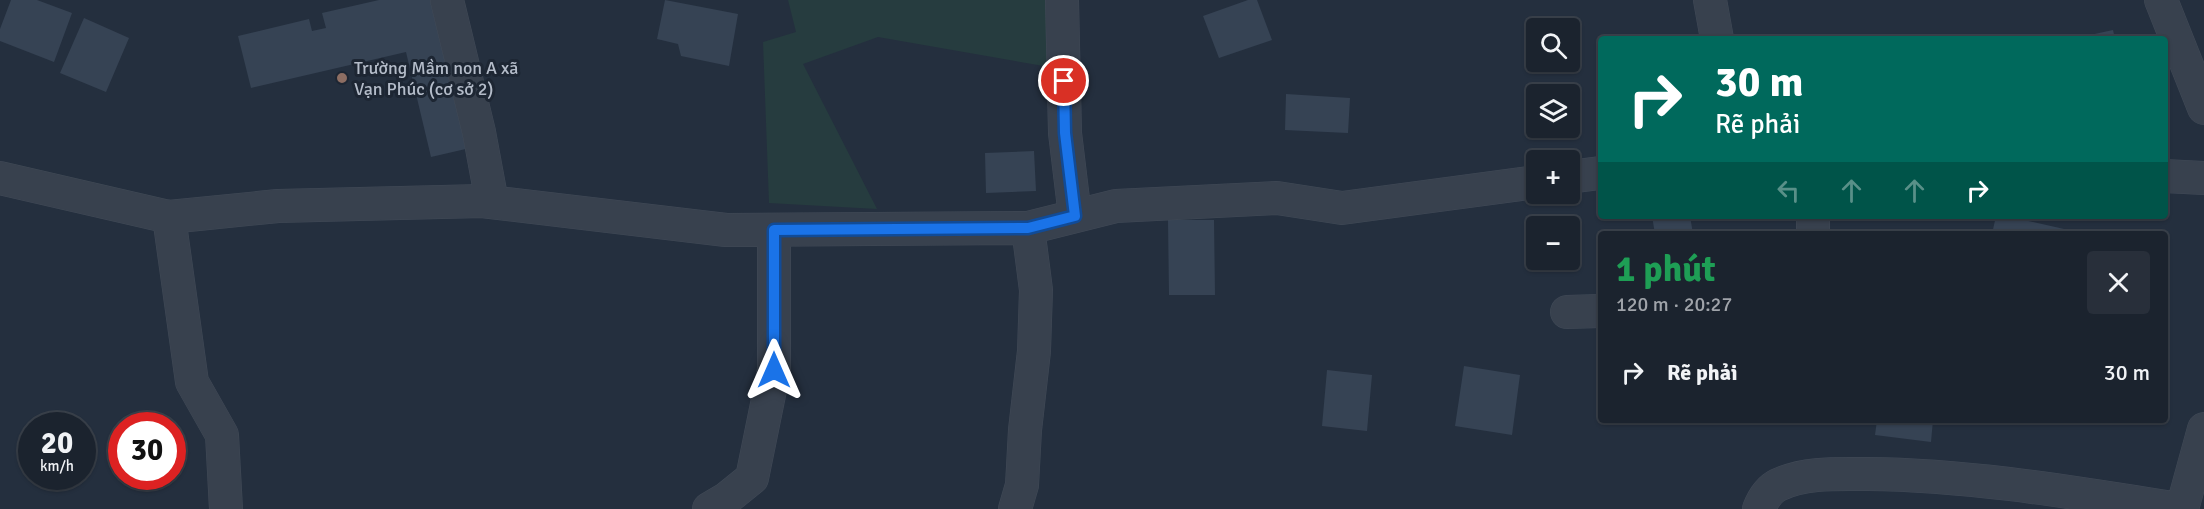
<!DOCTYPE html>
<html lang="vi">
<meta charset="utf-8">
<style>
body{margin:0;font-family:Signika,sans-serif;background:#282f3a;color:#f1f3f6;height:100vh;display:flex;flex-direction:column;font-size:22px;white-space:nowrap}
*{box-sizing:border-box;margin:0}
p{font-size:20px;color:#a0a4aa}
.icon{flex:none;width:33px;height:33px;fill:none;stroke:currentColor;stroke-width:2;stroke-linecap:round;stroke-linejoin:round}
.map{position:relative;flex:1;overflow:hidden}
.drawer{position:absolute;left:1598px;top:231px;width:570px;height:192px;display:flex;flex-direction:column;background:#1b232e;border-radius:6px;box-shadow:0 2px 4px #0004,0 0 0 2px #39404a}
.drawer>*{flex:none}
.top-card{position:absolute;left:1598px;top:36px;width:570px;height:183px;border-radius:6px;box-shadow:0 2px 4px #0004,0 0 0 2px #39404a;background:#00695c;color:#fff;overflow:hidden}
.tools{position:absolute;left:1526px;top:18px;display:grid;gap:12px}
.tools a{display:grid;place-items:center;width:54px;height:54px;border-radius:6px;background:#1b232e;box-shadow:0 2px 4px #0004,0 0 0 2px #39404a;font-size:30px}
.speed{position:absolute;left:18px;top:412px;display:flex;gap:12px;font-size:30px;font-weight:700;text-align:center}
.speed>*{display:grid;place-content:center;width:78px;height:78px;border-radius:50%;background:#1b232e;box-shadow:0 2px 4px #0004,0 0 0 2px #39404a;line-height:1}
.speed small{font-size:15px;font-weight:400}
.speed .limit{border:9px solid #d22;background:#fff;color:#111}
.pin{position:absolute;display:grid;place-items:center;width:51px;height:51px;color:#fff;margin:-26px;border:3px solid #fff;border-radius:50%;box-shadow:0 2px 6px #0007}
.me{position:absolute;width:66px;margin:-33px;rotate:0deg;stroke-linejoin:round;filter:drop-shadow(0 0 4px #0008)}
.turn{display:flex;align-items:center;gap:21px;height:126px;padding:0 18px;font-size:27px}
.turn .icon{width:78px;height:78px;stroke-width:2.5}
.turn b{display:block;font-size:42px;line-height:51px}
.lanes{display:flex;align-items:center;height:57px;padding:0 18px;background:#0003;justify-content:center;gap:30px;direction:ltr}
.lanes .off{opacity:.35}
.round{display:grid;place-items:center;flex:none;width:63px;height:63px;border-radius:6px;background:#282f3a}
.summary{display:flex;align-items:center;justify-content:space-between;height:102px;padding:0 18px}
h1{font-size:36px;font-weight:700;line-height:45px;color:#1e9e55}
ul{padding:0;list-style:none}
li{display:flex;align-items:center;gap:18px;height:78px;padding:0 18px}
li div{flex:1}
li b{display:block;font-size:22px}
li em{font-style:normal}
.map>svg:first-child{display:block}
.green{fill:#263c3f}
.building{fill:#364354}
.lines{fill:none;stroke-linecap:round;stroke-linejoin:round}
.minor-casing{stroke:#414a57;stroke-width:34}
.minor{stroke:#38414e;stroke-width:33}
.route-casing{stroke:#114b97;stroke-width:15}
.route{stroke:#1a73e8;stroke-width:10}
.education-dot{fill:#8d6e63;stroke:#1d2633;stroke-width:2}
.labels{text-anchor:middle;stroke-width:6;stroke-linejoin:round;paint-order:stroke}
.poi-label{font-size:18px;fill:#b4bcc9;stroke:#1d2633;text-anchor:start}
</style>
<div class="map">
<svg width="2204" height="509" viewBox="0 0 2204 509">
<rect width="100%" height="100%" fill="#242f3e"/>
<path class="green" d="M 788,0 L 1062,0 L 1055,68 L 878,37 L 803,64 L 877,209 L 769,203 L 763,42 L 796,32 Z"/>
<path class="building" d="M 11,0 L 37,0 L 72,13 L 54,62 L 0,41 L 0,29 Z
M 379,0 L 434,0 L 470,148 L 431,157 L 406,52 L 251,88 L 238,36 L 309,19 L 312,31 L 326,28 L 322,13 Z
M 665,0 L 738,14 L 729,66 L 681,56 L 678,44 L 657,39 Z
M 1248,0 L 1257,0 L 1272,40 L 1219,58 L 1203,16 Z
M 84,18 L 129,38 L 106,92 L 60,73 Z
M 2113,30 L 2115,39 L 2076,39 L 2076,38 Z
M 1286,94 L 1350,98 L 1348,133 L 1285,130 Z
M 1034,151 L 1036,191 L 986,193 L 985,153 Z
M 1652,216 L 1690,216 L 1693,234 L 1655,234 Z
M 1996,216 L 2006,216 L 2073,231 L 2072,234 L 1992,234 Z
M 1168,220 L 1214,220 L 1215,295 L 1169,295 Z
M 1464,366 L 1520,375 L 1512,435 L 1455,426 Z
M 1327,370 L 1372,375 L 1367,431 L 1322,426 Z
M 1877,420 L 1933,420 L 1931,442 L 1875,435 Z"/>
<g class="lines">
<defs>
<path id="minor" d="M 447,0 L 479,132 L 492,202
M 1062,0 L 1065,133 L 1075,216
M 1710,0 L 1717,39
M 2161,0 L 2204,108
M 2164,176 L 2204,178
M 1569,177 L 1600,173
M 0,178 L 169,217 L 278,206 L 482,201 L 726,230 L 1028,228 L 1116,206 L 1277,198 L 1342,208 L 1536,182
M 169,217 L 192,382 L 222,435 L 226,509
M 1813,234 L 1813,216
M 1567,312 L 1600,311
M 709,509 L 726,499 L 752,478 L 774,370 L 774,230
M 1015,509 L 1022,485 L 1025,430 L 1034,351 L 1036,290 L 1028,228
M 1759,509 C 1763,499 1768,490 1778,485 C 1805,472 1838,474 1868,474 C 1972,475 2076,493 2179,509
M 2182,509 L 2204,429"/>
</defs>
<use href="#minor" class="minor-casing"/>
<use href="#minor" class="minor"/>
</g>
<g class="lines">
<defs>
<path id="route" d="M 774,370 L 774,230 L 1028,228 L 1075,216 L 1065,133 L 1064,81"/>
</defs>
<use href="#route" class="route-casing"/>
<use href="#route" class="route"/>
</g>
<circle class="education-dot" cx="342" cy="78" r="6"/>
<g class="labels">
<g class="poi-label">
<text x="354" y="74">Trường Mầm non A xã<tspan x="354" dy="21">Vạn Phúc (cơ sở 2)</tspan></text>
</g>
</g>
</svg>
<div class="tools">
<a><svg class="icon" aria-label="search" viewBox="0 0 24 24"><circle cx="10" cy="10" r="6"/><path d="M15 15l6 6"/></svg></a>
<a><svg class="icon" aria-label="layers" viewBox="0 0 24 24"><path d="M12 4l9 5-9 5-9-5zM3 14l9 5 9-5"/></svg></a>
<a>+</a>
<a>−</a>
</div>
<div class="speed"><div>20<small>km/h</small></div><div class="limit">30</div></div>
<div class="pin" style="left:1064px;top:81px;background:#d93025"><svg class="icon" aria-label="arrive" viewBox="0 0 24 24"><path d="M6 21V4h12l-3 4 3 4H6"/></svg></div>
<svg class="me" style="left:774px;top:370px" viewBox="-20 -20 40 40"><path d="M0-17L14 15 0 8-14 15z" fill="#1a73e8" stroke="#fff" stroke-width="4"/></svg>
<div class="top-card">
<div class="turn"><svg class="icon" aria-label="right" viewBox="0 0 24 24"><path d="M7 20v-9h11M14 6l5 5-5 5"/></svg><div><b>30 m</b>Rẽ phải</div></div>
<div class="lanes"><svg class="icon off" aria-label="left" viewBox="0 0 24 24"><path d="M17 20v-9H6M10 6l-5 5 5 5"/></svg><svg class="icon off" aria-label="ahead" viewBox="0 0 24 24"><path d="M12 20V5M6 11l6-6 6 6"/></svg><svg class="icon off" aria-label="ahead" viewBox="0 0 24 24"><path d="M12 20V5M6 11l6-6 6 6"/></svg><svg class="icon" aria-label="right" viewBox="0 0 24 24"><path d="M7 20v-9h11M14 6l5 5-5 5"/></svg></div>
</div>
<section class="drawer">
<div class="summary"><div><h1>1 phút</h1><p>120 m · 20:27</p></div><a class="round"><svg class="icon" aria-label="close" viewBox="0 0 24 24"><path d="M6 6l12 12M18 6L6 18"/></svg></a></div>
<ul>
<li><svg class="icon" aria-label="right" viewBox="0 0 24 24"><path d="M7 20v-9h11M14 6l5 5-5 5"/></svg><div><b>Rẽ phải</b></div><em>30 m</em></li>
</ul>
</section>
</div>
